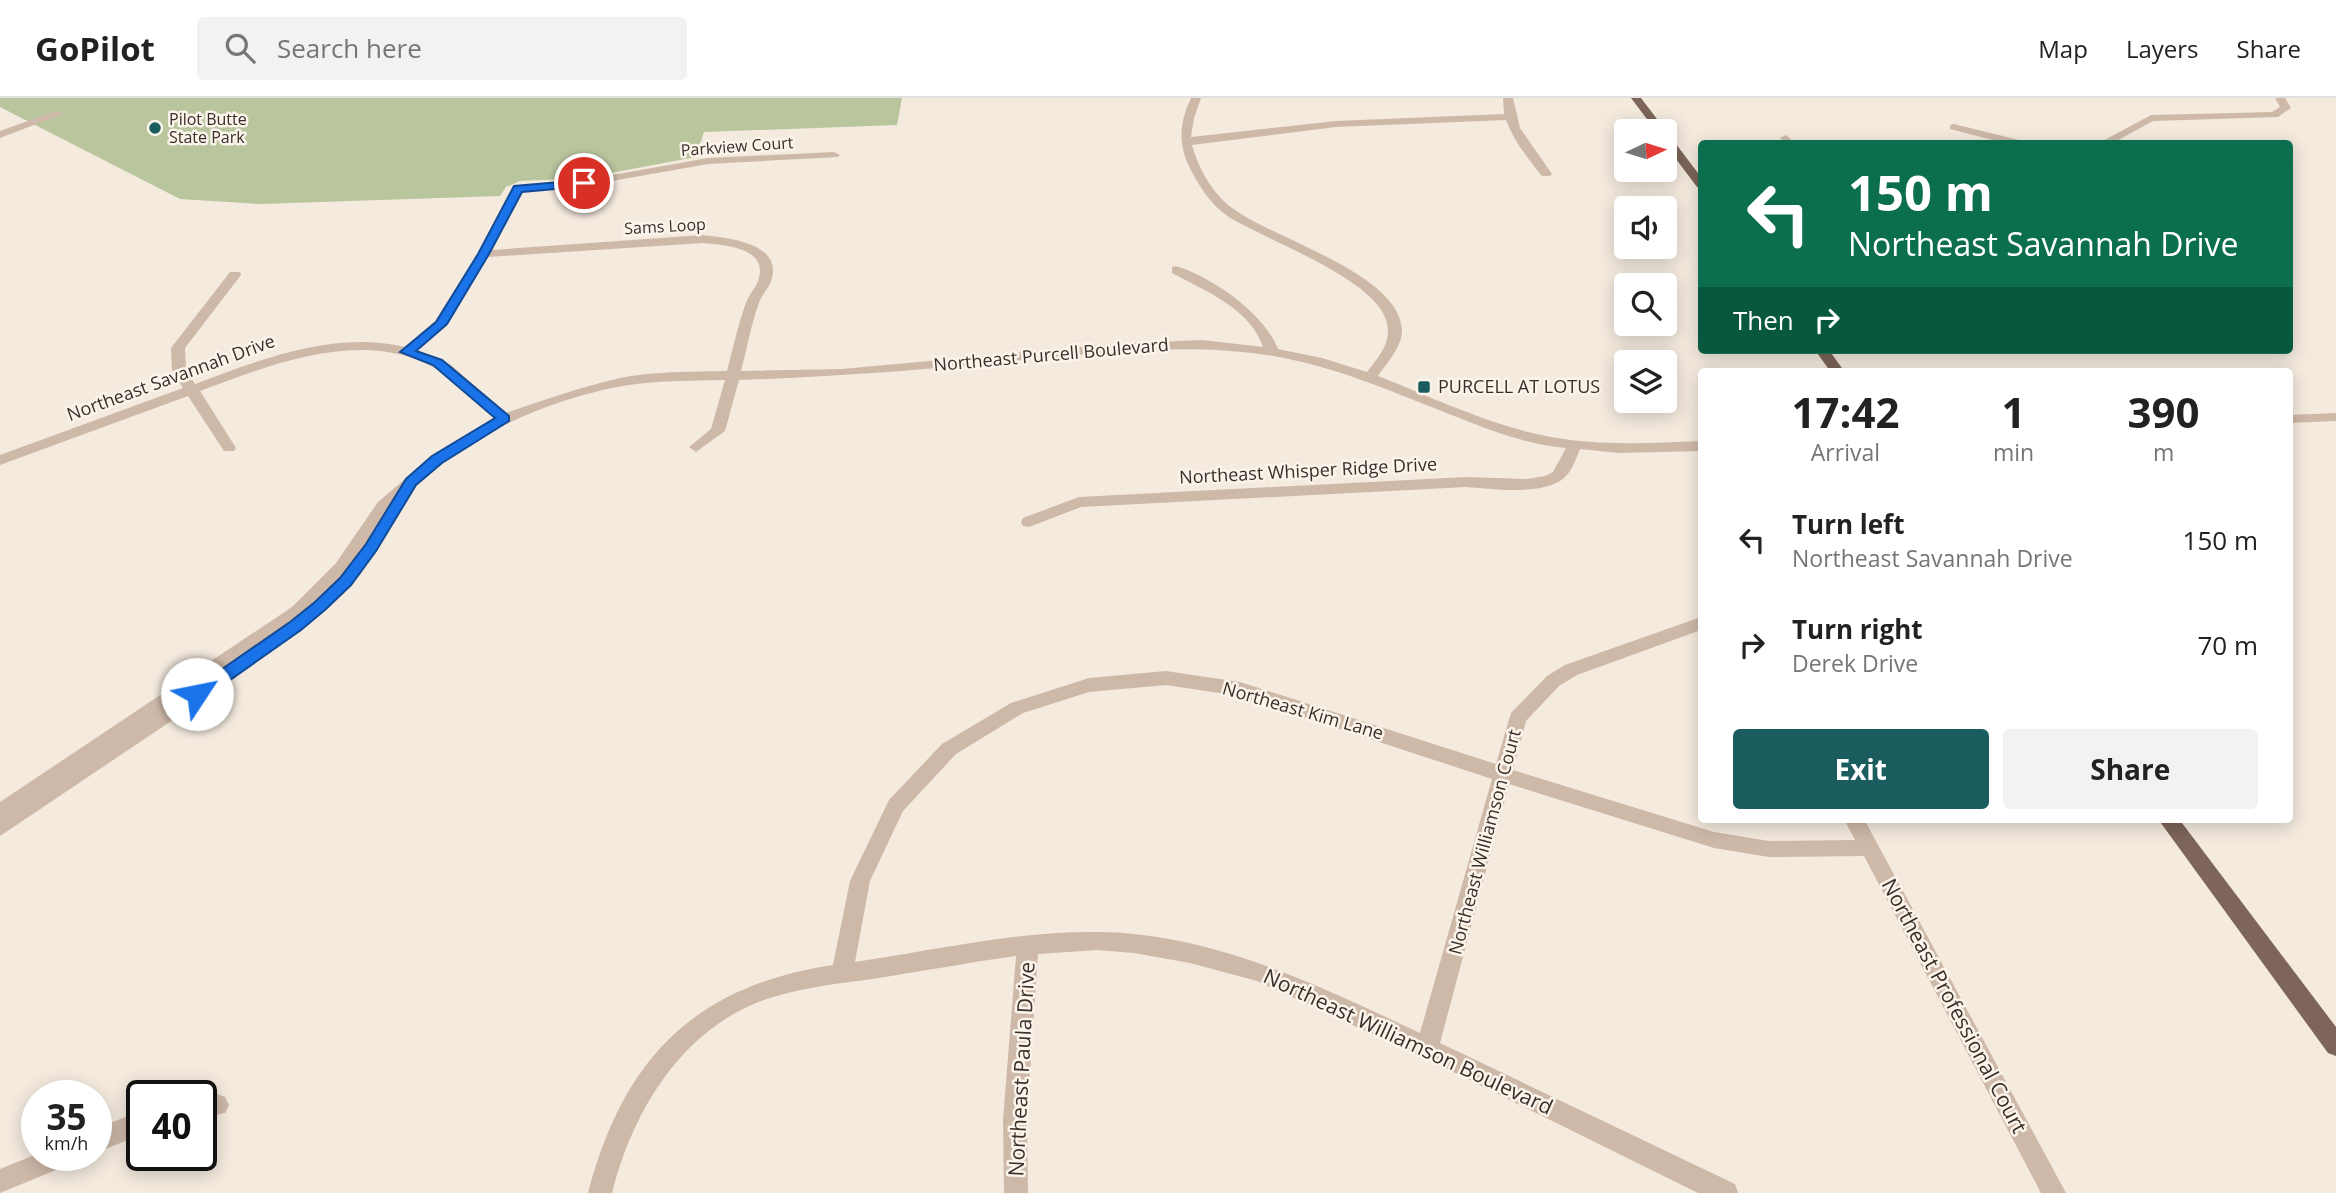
<!DOCTYPE html>
<style>
body{margin:0;font-family:"Open Sans",sans-serif;background:#f2f2f2;color:#222;height:100vh;display:flex;flex-direction:column;font-size:26px;white-space:nowrap}
*{box-sizing:border-box;margin:0}
p{font-size:23px;color:#767676}
.icon{flex:none;width:38px;height:38px;fill:none;stroke:currentColor;stroke-width:2;stroke-linecap:round;stroke-linejoin:round}
.map{position:relative;flex:1;overflow:hidden}
.sheet{position:absolute;left:1698px;top:270px;width:595px;height:455px;display:flex;flex-direction:column;background:#fff;border-radius:7px;box-shadow:0 4px 18px #0003}
.sheet>*{flex:none}
.top-card{position:absolute;left:1698px;top:42px;width:595px;height:214px;border-radius:7px;box-shadow:0 4px 18px #0003;background:#0b6e4f;color:#fff;overflow:hidden}
.needle{width:46px;rotate:86deg}
.fabs{position:absolute;left:1614px;top:21px;display:grid;gap:14px}
.fabs a{display:grid;place-items:center;width:63px;height:63px;border-radius:7px;background:#fff;box-shadow:0 4px 18px #0003;font-size:35px}
.speed{position:absolute;left:21px;top:982px;display:flex;gap:14px;font-size:35px;font-weight:700;text-align:center}
.speed>*{display:grid;place-content:center;width:91px;height:91px;border-radius:50%;background:#fff;box-shadow:0 4px 18px #0003;line-height:1}
.speed small{font-size:18px;font-weight:400}
.speed .limit{border:4px solid #111;border-radius:10px;background:#fff;color:#111}
.pin{position:absolute;display:grid;place-items:center;width:60px;height:60px;color:#fff;margin:-30px;border:4px solid #fff;border-radius:50%;box-shadow:0 2px 7px #0007}
.me{position:absolute;width:77px;margin:-38px;rotate:56deg;stroke-linejoin:round;filter:drop-shadow(0 0 5px #0008)}
.turn{display:flex;align-items:center;gap:24px;height:147px;padding:0 35px;font-size:32px}
.turn .icon{width:91px;height:91px;stroke-width:2.5}
.turn b{display:block;font-size:49px;line-height:60px}
.then{display:flex;align-items:center;height:66px;padding:0 35px;background:#0003;gap:14px;font-size:26px}
.eta{display:flex;justify-content:space-evenly;align-items:center;height:119px;text-align:center}
.eta b{font-size:42px;font-weight:700;line-height:49px}
.cta{display:flex;gap:14px;margin-top:auto;padding:14px 35px}
.cta a{flex:1;height:80px;border-radius:7px;background:#1b5c5f;color:#fff;font-size:28px;font-weight:700;line-height:80px;text-align:center}
.cta a+a{background:#f2f2f2;color:#222}
ul{padding:0;list-style:none}
li{display:flex;align-items:center;gap:21px;height:105px;padding:0 35px}
li div{flex:1}
li b{display:block;font-size:26px}
li em{font-style:normal}
header{display:flex;align-items:center;gap:42px;box-sizing:border-box;height:98px;padding:0 35px;background:#fff;border-bottom:2px solid #e0e0e0}
header strong{font-size:33px}
nav{display:flex;gap:38px;margin-inline-start:auto;font-size:24px}
.search{width:490px;height:63px;background:#f2f2f2;display:flex;align-items:center;gap:18px;box-sizing:border-box;padding:0 24px;border-radius:7px;color:#767676;font-size:26px}
.map>svg:first-child{display:block}
.green{fill:#b8c59d}
.lines{fill:none;stroke-linecap:round;stroke-linejoin:round}
.minor{fill:#ceb9a9;fill-rule:evenodd}
.major{fill:#7d6559;fill-rule:evenodd}
.route{fill:#1a73e8;stroke:#114b97;stroke-width:2}
.poi-dot{fill:#1b5c5f;stroke:#fbf4eb;stroke-width:2.5}
.labels{text-anchor:middle;stroke-width:5;stroke-linejoin:round;paint-order:stroke}
.far-poi-label{font-size:16px;fill:#3a2e29;stroke:#fbf4eb;text-anchor:start}
.far-street-label{font-size:16px;fill:#3a2e29;stroke:#fbf4eb}
.street-label{font-size:18px;fill:#3a2e29;stroke:#fbf4eb}
.poi-label{font-size:18px;fill:#3a2e29;stroke:#fbf4eb;text-anchor:start}
.near-street-label{font-size:21px;fill:#3a2e29;stroke:#fbf4eb}
</style>
<header>
<strong>GoPilot</strong>
<div class="search"><svg class="icon" aria-label="search" viewBox="0 0 24 24"><circle cx="10" cy="10" r="6"/><path d="M15 15l6 6"/></svg>Search here</div>
<nav><a>Map</a><a>Layers</a><a>Share</a></nav>
</header>
<div class="map">
<svg width="2336" height="1095" viewBox="0 0 2336 1095">
<rect width="100%" height="100%" fill="#f4eade"/>
<path class="green" d="M 0,0 L 902,0 L 897,27 L 704,34 L 696,59 L 584,80 L 520,83 L 506,89 L 500,98 L 261,106 L 180,101 L 0,9 Z"/>
<g class="lines">
<path class="minor" d="M 1191,0 L 1201,0 L 1194,20 L 1191,39 L 1336,23 L 1504,16 L 1503,0 L 1513,0 L 1520,30 L 1552,76 L 1550,78 L 1542,78 C 1528,61 1514,43 1506,22 L 1336,29 L 1192,47 C 1198,69 1210,91 1227,106 C 1266,140 1397,172 1402,231 C 1403,248 1387,265 1378,278 C 1434,300 1491,328 1551,339 C 1600,348 1651,345 1701,343 L 1701,353 L 1619,355 L 1580,351 C 1576,361 1572,373 1564,380 C 1543,398 1492,391 1466,389 L 1081,409 L 1029,429 L 1023,428 L 1021,424 L 1023,420 L 1079,399 L 1466,379 L 1527,381 L 1545,378 L 1553,374 L 1566,350 C 1523,346 1484,330 1444,314 C 1388,292 1333,268 1273,258 C 1187,244 1100,255 1014,263 C 922,272 831,279 739,282 L 725,333 L 696,354 L 689,349 L 711,331 L 725,282 C 691,283 657,282 623,288 C 563,298 490,328 442,365 C 423,379 407,396 390,412 L 399,417 L 360,477 L 354,479 L 347,474 L 304,517 L 213,579 L 219,581 L 222,586 L 219,591 L 0,738 L 0,704 L 292,509 L 336,465 L 378,404 L 432,358 L 495,320 C 475,303 457,281 433,269 C 361,230 270,267 200,293 L 236,350 L 234,353 L 224,353 L 188,298 L 0,367 L 0,357 L 183,290 L 172,272 L 171,250 L 230,174 L 240,174 L 241,177 L 185,250 L 186,272 L 195,286 C 259,262 334,232 405,249 L 435,223 L 478,156 L 514,89 L 584,82 L 708,60 L 834,54 L 840,57 L 838,59 L 708,66 L 584,88 L 522,94 L 492,152 L 703,137 C 726,140 781,144 772,180 C 770,189 762,196 759,205 C 751,226 747,251 741,273 L 842,271 L 1111,246 L 1202,242 L 1263,249 C 1250,210 1205,193 1172,175 L 1172,169 L 1176,168 C 1212,179 1264,215 1278,251 L 1322,260 L 1367,274 C 1376,262 1389,248 1388,232 C 1388,183 1262,142 1226,117 C 1212,107 1201,91 1193,76 C 1178,49 1178,28 1191,0 ZM 703,145 C 723,147 767,149 759,180 C 757,189 749,196 746,205 C 738,226 733,251 727,273 C 692,274 655,273 620,280 C 581,289 544,302 506,315 L 451,267 L 417,252 L 445,229 L 488,159 Z
M 2275,0 L 2285,0 L 2291,10 L 2278,19 L 2153,23 L 2111,46 L 2097,46 L 2151,17 L 2272,14 L 2280,9 Z
M 56,13 L 65,15 L 0,40 L 0,33 Z
M 1954,26 L 2027,44 L 2028,46 L 2008,46 L 1950,31 L 1950,27 Z
M 1786,37 L 1796,46 L 1785,46 L 1780,40 Z
M 2336,315 L 2336,323 L 2289,325 L 2289,317 Z
M 1701,519 L 1701,532 L 1577,577 L 1559,588 L 1526,623 L 1513,672 L 1714,734 L 1769,743 L 1855,742 L 1844,721 L 1864,721 L 2066,1095 L 2041,1095 L 1864,758 L 1769,759 L 1714,750 L 1509,686 L 1440,945 L 1735,1086 L 1738,1095 L 1698,1095 L 1437,966 L 1257,883 L 1190,865 L 1134,855 L 1097,852 L 1038,856 L 1027,1022 L 1028,1095 L 1004,1095 L 1003,1022 L 1016,858 C 972,864 929,872 885,879 C 846,885 807,888 770,900 C 683,928 633,1012 612,1095 L 588,1095 C 623,961 694,888 833,867 L 850,783 L 889,702 L 942,646 L 1011,605 L 1089,580 L 1166,573 L 1240,584 L 1496,666 L 1511,615 L 1547,578 L 1565,567 ZM 1166,587 L 1239,598 L 1492,681 L 1420,935 C 1319,888 1213,835 1098,834 C 1016,833 936,852 855,864 L 870,783 L 903,713 L 956,656 L 1023,615 L 1089,594 Z
M 217,996 L 225,999 L 229,1007 L 225,1015 L 201,1020 L 201,998 Z
M 142,1012 L 142,1036 L 96,1055 L 96,1031 Z
M 37,1056 L 77,1057 L 73,1065 L 0,1095 L 0,1071 Z"/>
<path class="major" d="M 1631,0 L 1641,0 L 1701,79 L 1701,90 L 1697,89 L 1664,45 L 1664,33 L 1656,33 Z
M 1815,252 L 1829,252 L 1844,273 L 1830,273 Z
M 2158,721 L 2179,721 L 2336,929 L 2336,958 L 2328,955 Z"/>
</g>
<path class="route" d="M 584,82 L 588,83 L 588,88 L 522,94 L 489,156 L 447,226 L 416,253 L 442,262 L 509,318 L 509,323 L 442,365 L 416,387 L 376,453 L 351,487 L 326,511 L 301,532 L 203,601 L 192,601 L 189,596 L 192,592 L 290,524 L 315,504 L 340,480 L 366,446 L 406,381 L 432,358 L 495,320 L 433,267 L 400,254 L 436,224 L 478,156 L 514,88 Z"/>
<g class="poi-dot">
<circle cx="155" cy="30" r="7"/>
<rect x="1417" y="282" width="14" height="14" rx="3.5"/>
</g>
<g class="labels">
<g class="far-poi-label">
<text x="169" y="27">Pilot Butte<tspan x="169" dy="18">State Park</tspan></text>
</g>
<g class="far-street-label">
<text transform="translate(737 48) rotate(-4)" y="6">Parkview Court</text>
<text transform="translate(665 128) rotate(-3)" y="6">Sams Loop</text>
</g>
<g class="street-label">
<text transform="translate(1051 257) rotate(-5)" y="6">Northeast Purcell Boulevard</text>
<text transform="translate(171 280) rotate(-20)" y="6">Northeast Savannah Drive</text>
<text transform="translate(1308 373) rotate(-3)" y="6">Northeast Whisper Ridge Drive</text>
<text transform="translate(1303 613) rotate(16)" y="6">Northeast Kim Lane</text>
<text transform="translate(1485 744) rotate(-75)" y="6">Northeast Williamson Court</text>
</g>
<g class="poi-label">
<text x="1438" y="295">PURCELL AT LOTUS</text>
</g>
<g class="near-street-label">
<text transform="translate(1954 908) rotate(62)" y="7">Northeast Professional Court</text>
<text transform="translate(1408 944) rotate(25)" y="7">Northeast Williamson Boulevard</text>
<text transform="translate(1022 971) rotate(-87)" y="7">Northeast Paula Drive</text>
</g>
</g>
</svg>
<div class="fabs">
<a><svg class="needle" viewBox="-14 -14 28 28"><path d="M0-13l5 13h-10z" fill="#e53935"/><path d="M0 13l5-13h-10z" fill="#767676"/></svg></a>
<a><svg class="icon" aria-label="sound" viewBox="0 0 24 24"><path d="M4 9h4l5-4v14l-5-4H4zM17 9q2 3 0 6"/></svg></a>
<a><svg class="icon" aria-label="search" viewBox="0 0 24 24"><circle cx="10" cy="10" r="6"/><path d="M15 15l6 6"/></svg></a>
<a><svg class="icon" aria-label="layers" viewBox="0 0 24 24"><path d="M12 4l9 5-9 5-9-5zM3 14l9 5 9-5"/></svg></a>
</div>
<div class="speed"><div>35<small>km/h</small></div><div class="limit">40</div></div>
<div class="pin" style="left:584px;top:85px;background:#d93025"><svg class="icon" aria-label="arrive" viewBox="0 0 24 24"><path d="M6 21V4h12l-3 4 3 4H6"/></svg></div>
<svg class="me" style="left:197px;top:596px" viewBox="-20 -20 40 40"><circle r="19" fill="#fff"/><path d="M0-13L10 11 0 6-10 11z" fill="#1a73e8"/></svg>
<div class="top-card">
<div class="turn"><svg class="icon" aria-label="left" viewBox="0 0 24 24"><path d="M17 20v-9H6M10 6l-5 5 5 5"/></svg><div><b>150 m</b>Northeast Savannah Drive</div></div>
<div class="then">Then<svg class="icon" aria-label="right" viewBox="0 0 24 24"><path d="M7 20v-9h11M14 6l5 5-5 5"/></svg></div>
</div>
<section class="sheet">
<div class="eta">
<div><b>17:42</b><p>Arrival</p></div>
<div><b>1</b><p>min</p></div>
<div><b>390</b><p>m</p></div>
</div>
<ul>
<li><svg class="icon" aria-label="left" viewBox="0 0 24 24"><path d="M17 20v-9H6M10 6l-5 5 5 5"/></svg><div><b>Turn left</b><p>Northeast Savannah Drive</p></div><em>150 m</em></li>
<li><svg class="icon" aria-label="right" viewBox="0 0 24 24"><path d="M7 20v-9h11M14 6l5 5-5 5"/></svg><div><b>Turn right</b><p>Derek Drive</p></div><em>70 m</em></li>
</ul>
<div class="cta"><a>Exit</a><a>Share</a></div>
</section>
</div>
